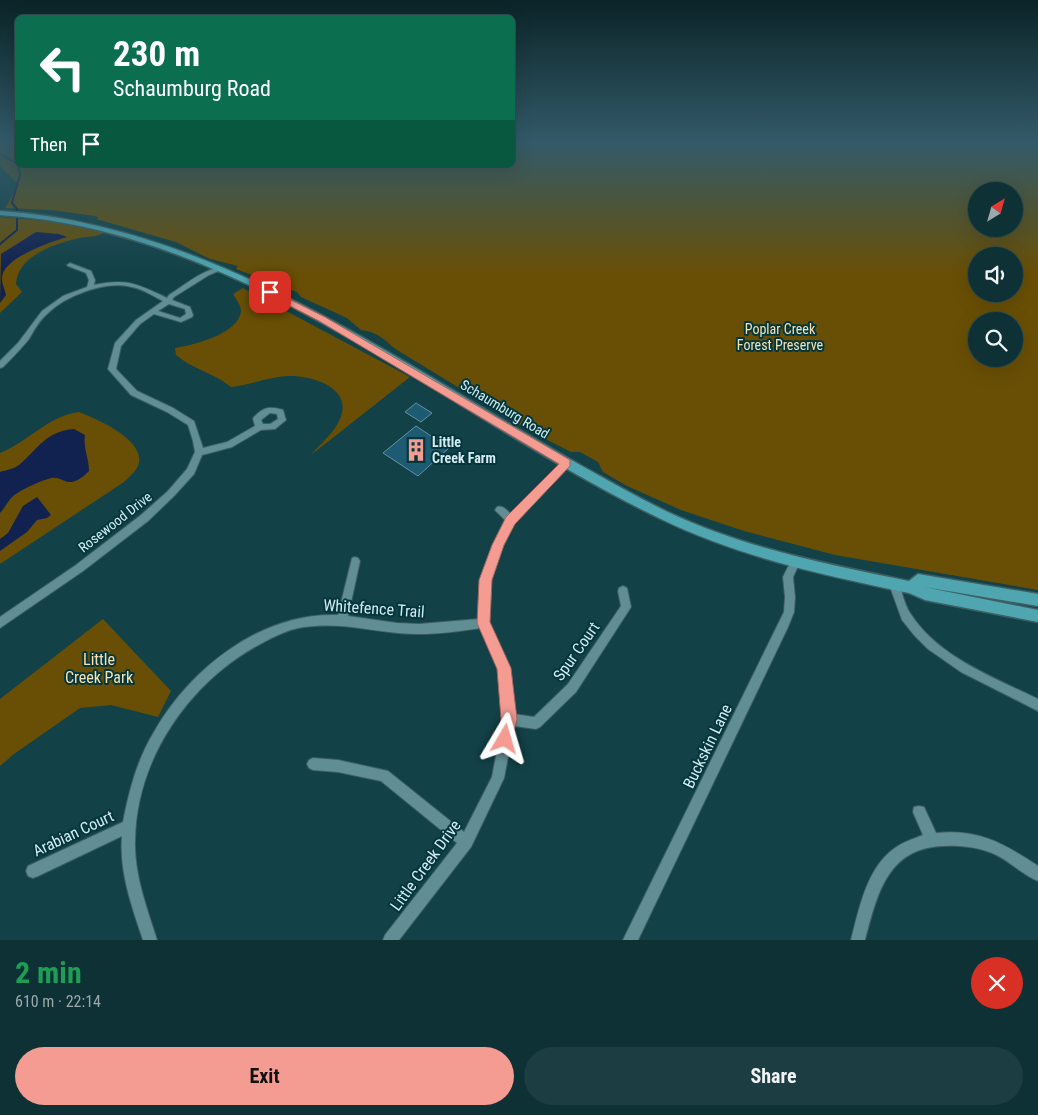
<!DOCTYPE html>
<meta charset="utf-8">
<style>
body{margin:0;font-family:"Roboto Condensed",sans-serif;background:#1c3d41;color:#f1f3f6;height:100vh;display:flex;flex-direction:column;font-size:19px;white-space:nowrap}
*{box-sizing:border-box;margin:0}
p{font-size:16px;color:#9ba9ad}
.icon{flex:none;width:28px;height:28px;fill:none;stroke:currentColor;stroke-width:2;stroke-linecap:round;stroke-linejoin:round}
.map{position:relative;height:940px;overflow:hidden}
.panel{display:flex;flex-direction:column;background:#0e3135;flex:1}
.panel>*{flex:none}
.top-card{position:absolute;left:15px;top:15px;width:500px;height:152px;border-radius:8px;box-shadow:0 5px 20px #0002,0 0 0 1px #2e4c50;background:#0b6e4f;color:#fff;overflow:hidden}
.needle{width:32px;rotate:37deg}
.buttons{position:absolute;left:968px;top:182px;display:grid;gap:10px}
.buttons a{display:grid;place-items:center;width:55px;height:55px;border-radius:50%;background:#0e3135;box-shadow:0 5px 20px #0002,0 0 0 1px #2e4c50;font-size:25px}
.pin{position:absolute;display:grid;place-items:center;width:42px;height:42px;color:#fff;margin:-21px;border-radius:10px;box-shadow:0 2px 8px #0006}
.me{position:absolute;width:55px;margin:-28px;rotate:7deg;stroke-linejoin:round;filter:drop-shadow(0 0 4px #0008)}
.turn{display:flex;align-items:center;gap:18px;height:105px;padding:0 15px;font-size:22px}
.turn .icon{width:65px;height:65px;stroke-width:2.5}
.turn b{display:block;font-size:35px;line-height:42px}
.then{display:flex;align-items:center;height:48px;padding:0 15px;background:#0003;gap:10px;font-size:19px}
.round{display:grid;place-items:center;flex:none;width:52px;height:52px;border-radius:26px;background:#1c3d41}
.overview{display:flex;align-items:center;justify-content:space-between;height:85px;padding:0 15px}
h1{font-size:30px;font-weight:700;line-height:38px;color:#1e9e55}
.button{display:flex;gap:10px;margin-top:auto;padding:10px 15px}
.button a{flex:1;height:58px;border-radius:30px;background:#f59c92;color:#111;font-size:20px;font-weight:700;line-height:58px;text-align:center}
.button a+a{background:#1c3d41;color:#f1f3f6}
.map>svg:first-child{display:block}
.green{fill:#694f05;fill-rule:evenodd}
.water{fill:#112150}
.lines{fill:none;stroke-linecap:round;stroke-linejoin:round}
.stream{stroke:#112150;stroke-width:2}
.building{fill:#1d5b72;stroke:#688fa0}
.minor-casing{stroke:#3d5e62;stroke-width:2}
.major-casing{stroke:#3d5e62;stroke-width:3}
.minor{fill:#608e94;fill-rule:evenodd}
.major{fill:#4fa6b1;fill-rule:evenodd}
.route{fill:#f59c92;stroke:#9f655f}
.labels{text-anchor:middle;stroke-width:4;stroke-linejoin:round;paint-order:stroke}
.park-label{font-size:14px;fill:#f9e1ad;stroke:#04373d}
.street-label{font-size:14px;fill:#d4ebef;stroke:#04373d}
.poi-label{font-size:14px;font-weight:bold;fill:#d4ebef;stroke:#04373d;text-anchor:start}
.near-street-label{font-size:16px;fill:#d4ebef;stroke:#04373d}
.near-park-label{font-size:16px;fill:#f9e1ad;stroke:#04373d}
</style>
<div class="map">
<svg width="1038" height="940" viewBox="0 0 1038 940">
<rect width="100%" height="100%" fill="#124147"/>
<path class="green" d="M 0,142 L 17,142 L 18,165 L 512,165 L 513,142 L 1038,142 L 1038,590 L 835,555 L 744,531 L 681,510 L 627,486 L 603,472 L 598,462 L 580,452 L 571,452 L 530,431 L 397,350 C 385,341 379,332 361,330 L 347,318 L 301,297 L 297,292 L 236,269 L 238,266 L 210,259 L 176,242 L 96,219 L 99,218 L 95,216 L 51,210 L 5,208 L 19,185 L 0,166 ZM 976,191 L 1014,191 L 1014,229 L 976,229 ZM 976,256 L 1014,256 L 1014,294 L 976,294 ZM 976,321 L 1014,321 L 1014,359 L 976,359 Z
M 0,217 L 78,224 L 105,232 C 96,238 89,236 79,238 C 55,244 18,255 16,284 L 22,292 L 0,313 Z
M 243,288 L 410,377 L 311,455 C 320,444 335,432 340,419 C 354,387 310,375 288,376 C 268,377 250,385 231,387 C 214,373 192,369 176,355 L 175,348 C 193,345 239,334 241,311 C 241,305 236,299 233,294 Z
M 79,412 C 97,419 151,442 137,468 C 134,473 128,478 124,482 L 0,564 L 0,453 C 28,442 48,416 79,412 Z
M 103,619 L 171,691 L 158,717 L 111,705 L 80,708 L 14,754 L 0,766 L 0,699 Z"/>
<path class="water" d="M 36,232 L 59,234 L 67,237 C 51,242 1,258 2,279 C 2,284 5,290 6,295 L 0,303 L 1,254 Z
M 74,429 L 85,435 C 83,448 89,458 89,471 C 67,493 65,475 51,478 C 40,481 20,490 12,497 C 7,502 5,508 0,513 L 0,472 C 6,470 14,469 19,465 C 38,449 46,431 74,429 Z
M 37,497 L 51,515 L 47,518 L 37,520 L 27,532 L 0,551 L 0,539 L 8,533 L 23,506 Z"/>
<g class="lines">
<path class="stream" d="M 0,154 L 18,164
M 0,244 L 17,230 L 17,209 L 12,203 L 20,174 L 18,165"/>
</g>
<path class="building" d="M 416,403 L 432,413 L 421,422 L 405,412 Z
M 416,426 L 449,448 L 418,476 L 383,453 Z"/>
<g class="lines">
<defs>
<path id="minor" d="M 70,263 L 91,271 L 95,280 L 94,285 C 127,278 137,284 167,298 L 169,295 C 182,287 206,267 221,268 L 221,270 L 209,275 L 174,297 L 172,300 L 190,307 L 193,315 L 192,317 L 181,322 L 154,314 L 140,324 L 121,346 L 116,369 L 137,391 L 173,408 L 194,421 L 203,448 L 227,442 L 255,426 L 253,419 L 254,417 C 264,407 269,406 283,410 L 286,420 L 275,429 L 261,430 L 232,447 L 202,455 L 194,474 L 174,496 L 148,521 L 83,571 L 0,628 L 0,617 L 76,565 L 141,515 L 168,491 L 187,469 L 195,452 L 193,441 L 188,425 L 167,412 L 131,395 L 108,369 L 115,343 L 136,320 L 163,301 C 153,296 143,289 132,287 C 106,280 65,296 47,314 C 39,321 34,330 29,339 C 21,349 12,358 3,367 L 0,368 L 0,361 L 18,343 L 42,311 L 63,296 L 87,287 L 89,280 L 86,273 L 68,266 L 67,265 ZM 169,304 L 185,309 L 186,314 L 180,318 L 158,311 ZM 270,413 L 277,414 L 278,419 L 270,424 L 263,424 L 261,420 Z
M 566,460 L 569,461 L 570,463 L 569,465 L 514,523 L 503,546 L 491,580 L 489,623 L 510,668 L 514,714 L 534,717 L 568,684 L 621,606 L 618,591 L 619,588 L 623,586 L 627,588 L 631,607 L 576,692 L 540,727 L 536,729 L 514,726 L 504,778 L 471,847 L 399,940 L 383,940 L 385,935 L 457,843 L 381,781 L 338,772 L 313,770 L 309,768 L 307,764 L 309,760 L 313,758 L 338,760 L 388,771 L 464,832 L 492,777 L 503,719 L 498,668 L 481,628 C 454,632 426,636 398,633 C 367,630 336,622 304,627 C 289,629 275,636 262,643 C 190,681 136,758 135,841 C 134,875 147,908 157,940 L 143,940 C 132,907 119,872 122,836 L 38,876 L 33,878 L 28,876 L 26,871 L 28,866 L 123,822 C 129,791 137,760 154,732 C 190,669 261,612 338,615 L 352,558 L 355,557 L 358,558 L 360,561 L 348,616 L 397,623 L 419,624 L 479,619 L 481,580 L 493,545 L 506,521 L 495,510 L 497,507 C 503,505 506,510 511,514 L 563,461 Z
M 795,558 L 798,559 L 800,562 L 793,577 L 795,597 L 794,612 L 788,627 L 638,940 L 623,940 L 784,612 L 785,597 L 783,577 L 792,559 Z
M 894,579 L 898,581 C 902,591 904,604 910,613 C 938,657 993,677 1038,699 L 1038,711 L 961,672 L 928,649 L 914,635 L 902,620 L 889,584 L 890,581 Z
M 919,806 L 924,807 L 936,833 C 979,829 1003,843 1038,866 L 1038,881 C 1021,874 1009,860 992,853 C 977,847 959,845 943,846 C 887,848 877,895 865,940 L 851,940 C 859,909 867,867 895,848 C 903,842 913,839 923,835 L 913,812 L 914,807 Z"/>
<path id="major" d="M 0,211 C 215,225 400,364 582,466 C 611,482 640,499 670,513 C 745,548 827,564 909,581 L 918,574 L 1038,594 L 1038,606 L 924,587 L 1038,610 L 1038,622 L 925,600 L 909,593 C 824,575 739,557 661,519 C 446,416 248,231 0,215 Z"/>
</defs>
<use href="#minor" class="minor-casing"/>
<use href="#major" class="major-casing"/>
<use href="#minor" class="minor"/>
<use href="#major" class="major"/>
</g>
<linearGradient id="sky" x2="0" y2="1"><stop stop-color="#0a2427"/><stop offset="0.52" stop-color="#335a69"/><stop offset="1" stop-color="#335a69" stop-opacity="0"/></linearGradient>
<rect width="1038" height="274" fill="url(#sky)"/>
<path class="route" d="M 267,291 L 273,291 L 325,317 L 570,460 L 570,466 L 515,524 L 504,545 L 492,580 L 490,622 L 511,668 L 517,719 L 511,744 L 505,746 L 500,744 L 497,739 L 501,719 L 497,669 L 477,623 L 479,580 L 492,545 L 506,517 L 559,464 L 319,321 L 267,294 Z"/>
<defs>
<symbol id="building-bare" viewBox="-9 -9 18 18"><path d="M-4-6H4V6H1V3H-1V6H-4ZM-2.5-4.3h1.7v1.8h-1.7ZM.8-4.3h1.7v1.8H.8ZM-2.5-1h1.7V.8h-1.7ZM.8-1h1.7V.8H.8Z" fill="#f59c92" stroke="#04373d" stroke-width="2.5" paint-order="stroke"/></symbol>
</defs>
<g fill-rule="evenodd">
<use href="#building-bare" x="400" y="434" width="32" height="32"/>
</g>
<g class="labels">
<g class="park-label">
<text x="780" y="334">Poplar Creek<tspan x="780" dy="16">Forest Preserve</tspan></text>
</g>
<g class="street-label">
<text transform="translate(505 409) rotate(31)" y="5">Schaumburg Road</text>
<text transform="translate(115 522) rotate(-38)" y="5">Rosewood Drive</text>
</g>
<g class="poi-label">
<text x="432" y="447">Little<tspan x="432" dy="16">Creek Farm</tspan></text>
</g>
<g class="near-street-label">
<text transform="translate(374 608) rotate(4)" y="6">Whitefence Trail</text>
<text transform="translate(576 651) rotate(-55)" y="6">Spur Court</text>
<text transform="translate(707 746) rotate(-64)" y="6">Buckskin Lane</text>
<text transform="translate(73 833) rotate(-25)" y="6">Arabian Court</text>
<text transform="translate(425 865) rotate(-54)" y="6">Little Creek Drive</text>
</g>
<g class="near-park-label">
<text x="99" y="665">Little<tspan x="99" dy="18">Creek Park</tspan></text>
</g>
</g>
</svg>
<div class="buttons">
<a><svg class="needle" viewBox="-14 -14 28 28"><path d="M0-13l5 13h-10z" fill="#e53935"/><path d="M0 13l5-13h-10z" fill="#9ba9ad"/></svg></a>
<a><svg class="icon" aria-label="sound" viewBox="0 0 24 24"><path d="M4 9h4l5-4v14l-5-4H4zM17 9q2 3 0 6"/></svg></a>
<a><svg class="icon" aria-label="search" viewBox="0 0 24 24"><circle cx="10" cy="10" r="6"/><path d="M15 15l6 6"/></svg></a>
</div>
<div class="pin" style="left:270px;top:292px;background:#d93025"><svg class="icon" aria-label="arrive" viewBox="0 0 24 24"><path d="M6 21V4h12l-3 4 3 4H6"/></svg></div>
<svg class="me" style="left:505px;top:739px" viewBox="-20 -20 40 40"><path d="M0-17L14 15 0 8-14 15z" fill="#f59c92" stroke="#fff" stroke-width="4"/></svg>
<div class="top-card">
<div class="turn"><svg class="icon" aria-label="left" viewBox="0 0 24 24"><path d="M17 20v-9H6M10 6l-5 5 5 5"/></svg><div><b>230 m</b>Schaumburg Road</div></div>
<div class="then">Then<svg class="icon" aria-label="arrive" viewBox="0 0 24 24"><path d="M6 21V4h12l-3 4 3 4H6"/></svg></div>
</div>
</div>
<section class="panel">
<div class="overview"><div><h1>2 min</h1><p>610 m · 22:14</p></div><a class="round" style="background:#d93025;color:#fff"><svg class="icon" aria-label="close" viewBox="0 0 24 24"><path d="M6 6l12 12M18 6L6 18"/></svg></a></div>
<div class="button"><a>Exit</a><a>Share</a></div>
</section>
